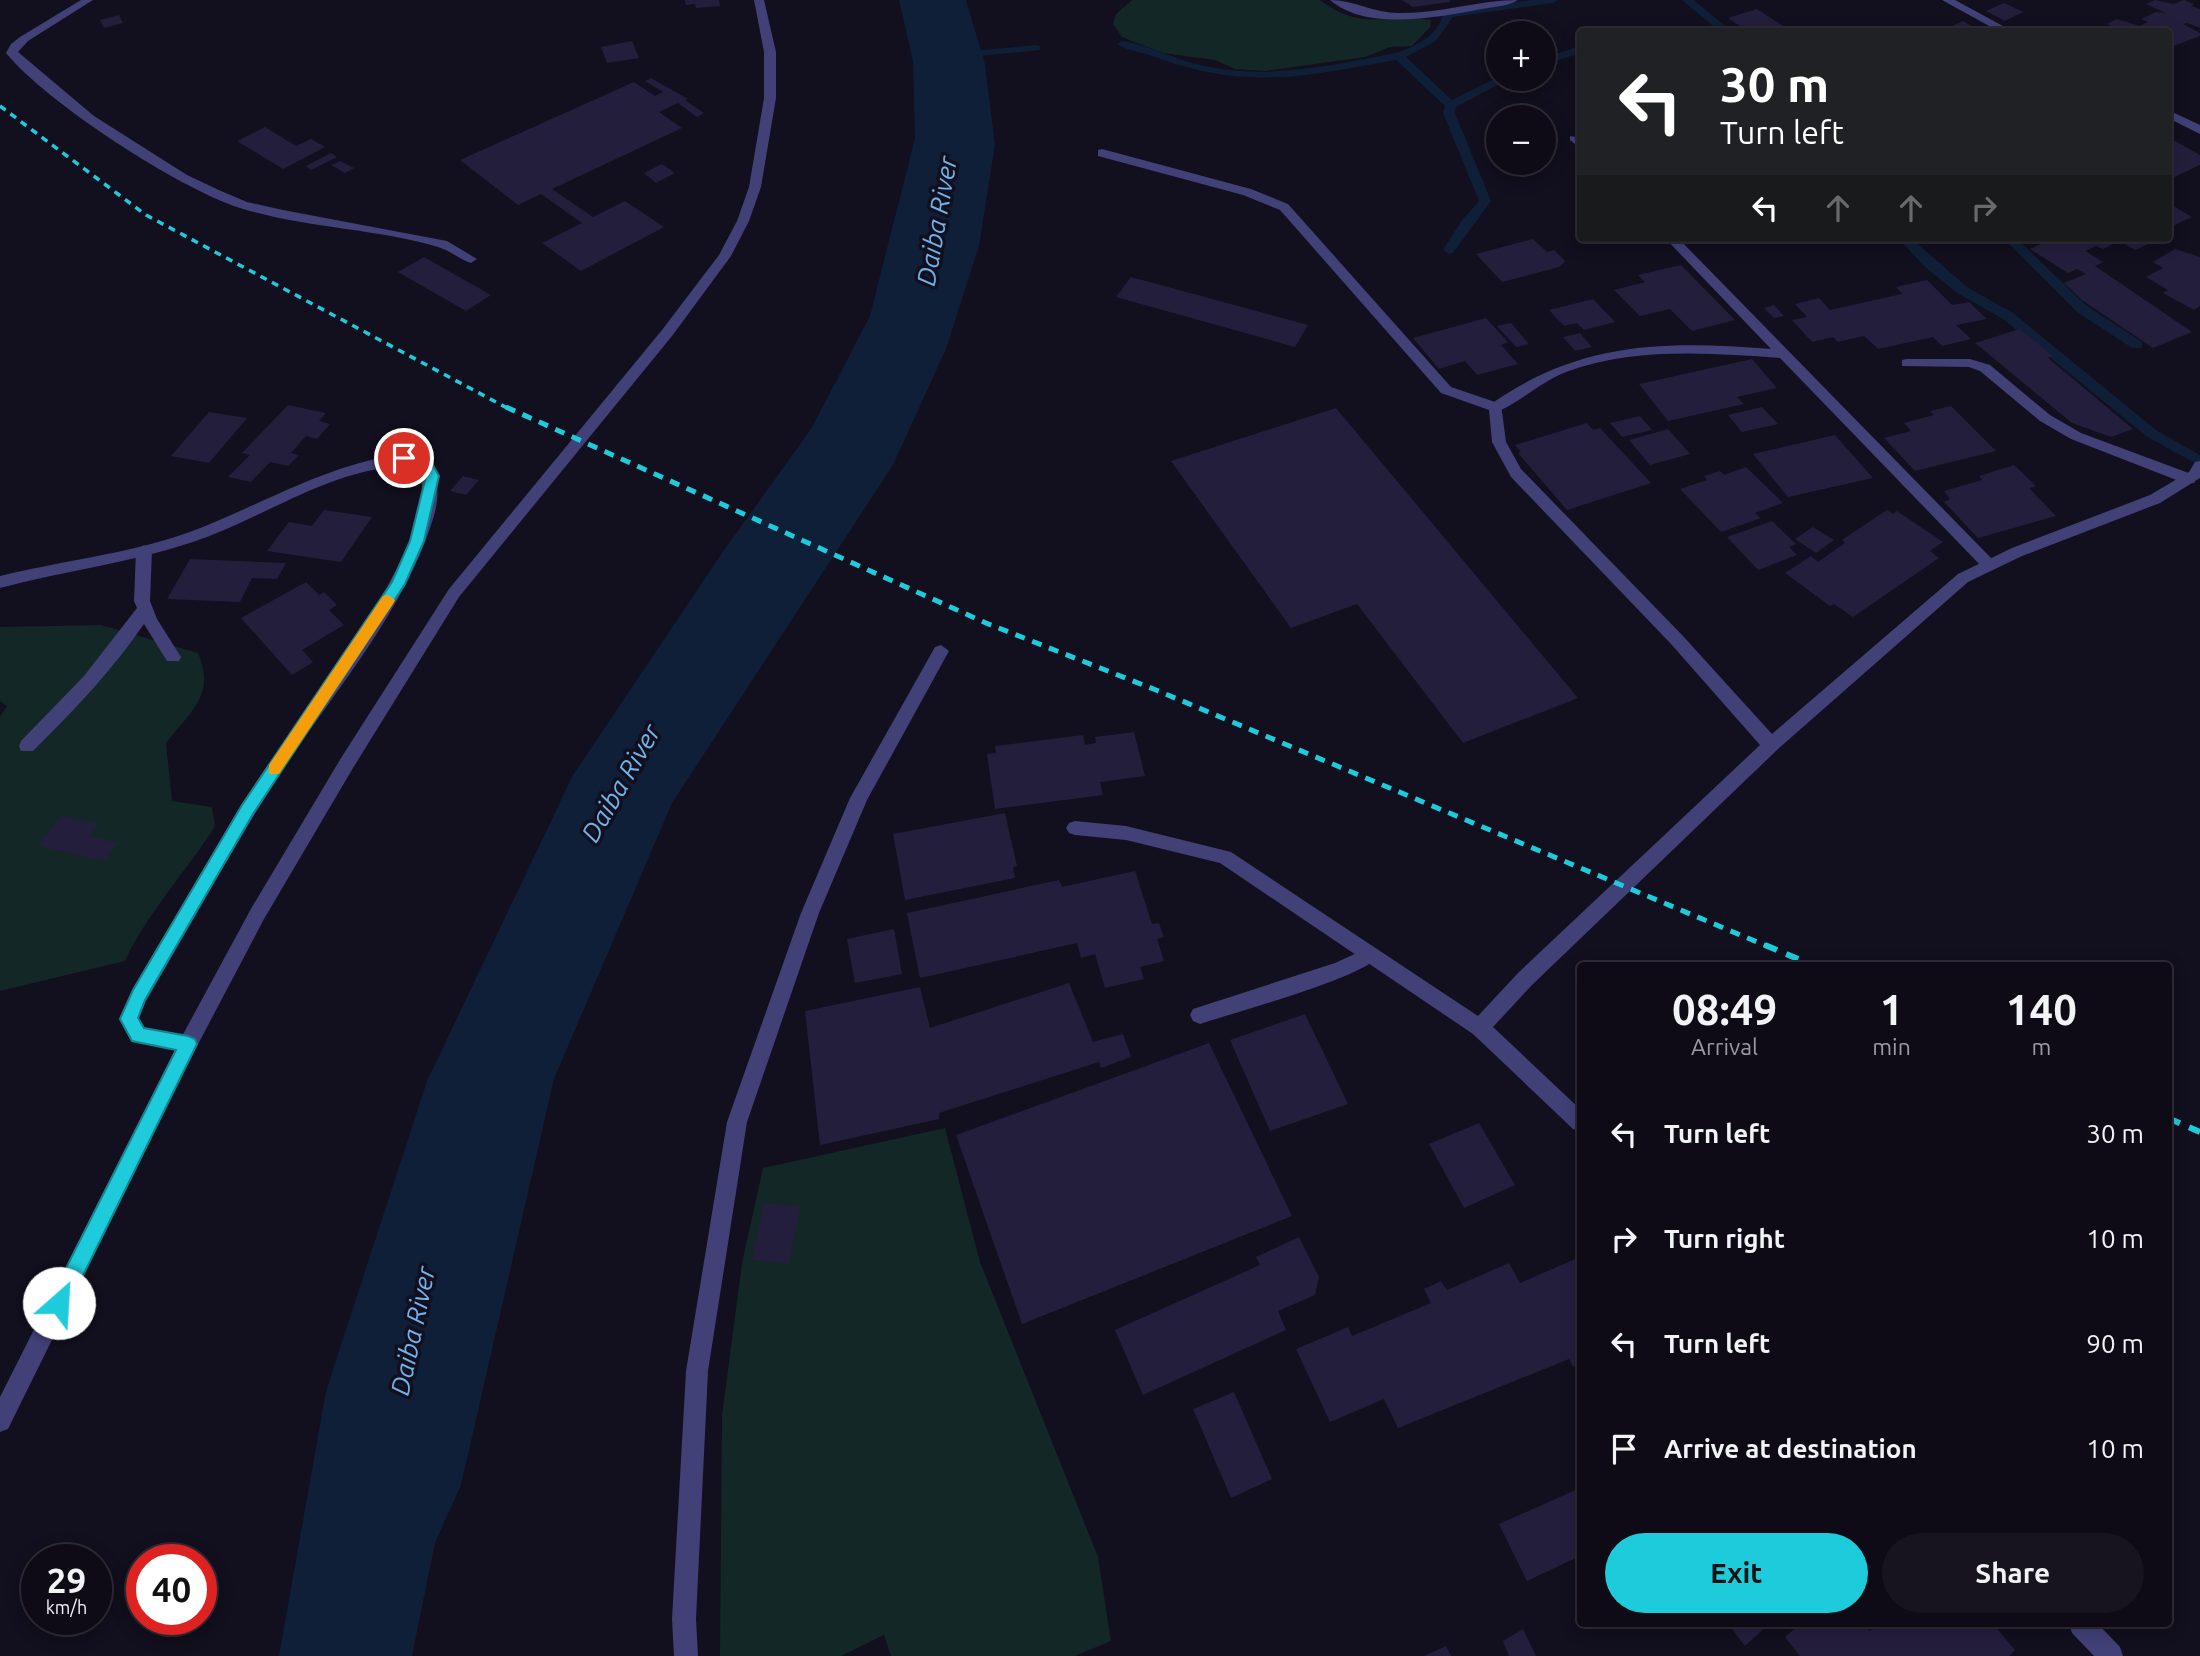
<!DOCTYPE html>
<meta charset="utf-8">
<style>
body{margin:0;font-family:Ubuntu,sans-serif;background:#17141f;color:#f1f3f6;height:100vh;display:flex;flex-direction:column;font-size:26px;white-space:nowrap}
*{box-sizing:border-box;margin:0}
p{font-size:23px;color:#9b9ba1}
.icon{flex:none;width:38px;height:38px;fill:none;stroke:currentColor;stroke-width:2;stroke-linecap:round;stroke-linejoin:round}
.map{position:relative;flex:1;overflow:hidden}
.drawer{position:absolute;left:1577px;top:962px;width:595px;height:665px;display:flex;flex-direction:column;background:#0e0b16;border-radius:7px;box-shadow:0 4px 18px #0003,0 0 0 2px #2e2b35}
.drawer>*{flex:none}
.guide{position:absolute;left:1577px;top:28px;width:595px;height:214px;border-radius:7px;box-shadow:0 4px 18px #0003,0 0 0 2px #2e2b35;background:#202124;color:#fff;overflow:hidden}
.controls{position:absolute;left:1486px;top:21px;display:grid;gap:14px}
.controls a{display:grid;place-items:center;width:70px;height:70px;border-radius:50%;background:#0e0b16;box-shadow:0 4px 18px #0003,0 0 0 2px #2e2b35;font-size:35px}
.speed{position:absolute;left:21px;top:1544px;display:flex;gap:14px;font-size:35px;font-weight:700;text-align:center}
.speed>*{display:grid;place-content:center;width:91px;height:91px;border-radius:50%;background:#0e0b16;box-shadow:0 4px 18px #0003,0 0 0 2px #2e2b35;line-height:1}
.speed small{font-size:18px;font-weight:400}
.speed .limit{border:10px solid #d22;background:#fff;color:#111}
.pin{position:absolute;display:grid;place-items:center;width:60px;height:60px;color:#fff;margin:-30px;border:4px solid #fff;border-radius:50%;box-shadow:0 2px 7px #0007}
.me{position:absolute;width:77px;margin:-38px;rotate:26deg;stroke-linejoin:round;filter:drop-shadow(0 0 5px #0008)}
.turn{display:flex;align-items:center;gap:24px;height:147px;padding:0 28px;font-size:32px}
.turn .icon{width:91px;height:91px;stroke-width:2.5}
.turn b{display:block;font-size:49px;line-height:60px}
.lanes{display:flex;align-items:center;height:66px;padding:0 28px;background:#0003;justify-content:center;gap:35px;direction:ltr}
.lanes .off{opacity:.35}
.eta{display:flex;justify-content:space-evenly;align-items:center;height:119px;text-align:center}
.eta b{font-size:42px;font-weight:700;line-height:49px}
.action{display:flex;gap:14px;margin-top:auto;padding:14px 28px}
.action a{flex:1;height:80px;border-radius:42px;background:#1ecbda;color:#111;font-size:28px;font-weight:700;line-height:80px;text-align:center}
.action a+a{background:#17141f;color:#f1f3f6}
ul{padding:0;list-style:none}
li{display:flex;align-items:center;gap:21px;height:105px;padding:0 28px}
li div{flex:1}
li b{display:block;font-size:26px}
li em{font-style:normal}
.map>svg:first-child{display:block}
.green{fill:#132726}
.water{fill:#0f1f37}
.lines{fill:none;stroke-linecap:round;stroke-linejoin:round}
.stream{fill:#0f1f37;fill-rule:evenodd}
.building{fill:#241e3d}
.service{fill:#414077;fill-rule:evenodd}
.minor{fill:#414077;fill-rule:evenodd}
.tertiary{fill:#414077;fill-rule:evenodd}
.rail-far2{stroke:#1ecbda;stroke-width:3.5;stroke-dasharray:7 6;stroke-linecap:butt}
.rail-far1{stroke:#1ecbda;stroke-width:5;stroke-dasharray:10 8;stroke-linecap:butt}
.rail{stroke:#1ecbda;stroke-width:6;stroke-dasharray:13 10;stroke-linecap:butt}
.route{fill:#1ecbda;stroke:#14848e;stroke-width:2}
.slow{fill:#f59e0b}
.labels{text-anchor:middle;stroke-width:7;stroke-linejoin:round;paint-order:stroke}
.water-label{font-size:26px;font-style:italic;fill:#6eb4eb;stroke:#120f1e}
</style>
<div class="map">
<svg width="2200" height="1656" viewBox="0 0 2200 1656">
<rect width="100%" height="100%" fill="#120f1e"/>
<path class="green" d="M 1132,0 L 1320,0 C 1362,32 1385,13 1431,20 L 1430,27 L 1412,46 L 1390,47 L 1365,57 L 1265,71 L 1235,69 L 1215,60 L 1163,53 L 1122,37 L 1113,24 L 1116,14 Z
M 101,625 L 198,653 C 216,695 191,711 166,743 L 172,801 L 212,807 L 215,826 C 187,871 147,913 125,961 L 0,991 L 0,716 L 7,706 L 0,701 L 0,627 Z
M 945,1128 L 980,1262 L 1098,1557 L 1111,1641 L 1075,1656 L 891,1656 L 884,1635 L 841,1656 L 720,1656 L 722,1416 L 742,1263 L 763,1168 Z"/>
<path class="water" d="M 899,0 L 966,0 L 985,64 L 995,145 L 979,246 L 946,349 L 893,465 L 672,803 L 554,1079 L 461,1485 L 435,1543 L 412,1656 L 279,1656 L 326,1391 L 427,1081 L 573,775 L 722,553 L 811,429 L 870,316 L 915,138 L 913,61 Z"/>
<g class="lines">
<path class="stream" d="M 1530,0 L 1558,0 L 1553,3 L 1453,17 L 1436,41 L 1406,57 L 1452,100 L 1498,77 L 1509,79 L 1456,107 L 1455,113 L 1491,201 L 1453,253 L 1449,254 L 1443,250 L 1462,220 L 1479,201 L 1443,113 L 1445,106 L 1396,60 C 1300,77 1247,91 1152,56 C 1141,52 1125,50 1117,44 L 1122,41 L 1133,43 C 1157,49 1180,61 1204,66 C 1268,80 1333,65 1396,53 C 1416,46 1439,35 1443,13 Z
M 1682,0 L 1694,0 L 1732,32 L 1720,32 Z
M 1036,45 L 1040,46 L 1040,50 L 960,58 L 954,55 L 960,52 Z
M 1580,46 L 1580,53 L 1544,65 L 1544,58 Z
M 1898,238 L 1911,238 L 1967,287 L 2013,313 L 2156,430 L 2200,455 L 2200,466 L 2146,436 L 2003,319 L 1957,293 L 1926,268 Z
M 2003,238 L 2016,238 L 2087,306 L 2142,342 L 2142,348 L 2132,348 L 2077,312 Z"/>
</g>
<path class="building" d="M 685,0 L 719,0 L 720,6 L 696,8 L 695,4 L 686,5 Z
M 1402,0 L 1450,0 L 1450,2 L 1413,7 Z
M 2155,0 L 2173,4 L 2184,0 L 2194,4 L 2191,6 L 2200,9 L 2200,28 L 2187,23 L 2183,24 L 2200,33 L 2200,36 L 2168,48 L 2168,32 L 2117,32 L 2120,30 L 2107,24 L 2117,19 L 2140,26 L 2148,22 L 2141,19 L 2156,12 L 2166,13 L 2146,4 Z
M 2004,3 L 2023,12 L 2005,21 L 1986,11 Z
M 1757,9 L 1792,32 L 1749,32 L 1728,18 Z
M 119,15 L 123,23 L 104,28 L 100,20 Z
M 1963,21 L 1982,32 L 1958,32 L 1950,27 Z
M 632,41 L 639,58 L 607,63 L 601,47 Z
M 651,78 L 688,99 L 685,100 L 704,113 L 697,117 L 678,103 L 659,112 L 682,128 L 552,189 L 593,217 L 625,201 L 664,227 L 581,271 L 542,243 L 582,223 L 541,194 L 518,205 L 460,160 L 634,82 L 655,96 L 663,92 L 645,81 Z
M 265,127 L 296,146 L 311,139 L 325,147 L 283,169 L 237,141 Z
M 2168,137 L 2200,155 L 2200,165 L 2168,180 Z
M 331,153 L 337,157 L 311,170 L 306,166 Z
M 340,161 L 354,168 L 345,173 L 331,165 Z
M 662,164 L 675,173 L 656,183 L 644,173 Z
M 2168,203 L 2192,217 L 2168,228 Z
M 2054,238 L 2110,238 L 2117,242 L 2103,249 L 2096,246 L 2085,251 L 2103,262 L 2095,266 L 2192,332 L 2153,348 L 2082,300 L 2064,283 L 2086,274 L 2077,269 L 2068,273 L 2030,249 Z
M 2115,238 L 2162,238 L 2135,250 Z
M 1533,239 L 1547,252 L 1554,250 L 1565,261 L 1559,267 L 1502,282 L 1476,254 Z
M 2175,249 L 2200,257 L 2200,306 L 2194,310 L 2163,293 L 2168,290 L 2146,277 L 2163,268 L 2153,262 Z
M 424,257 L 491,295 L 466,311 L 398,272 Z
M 1681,265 L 1735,320 L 1692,331 L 1670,309 L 1640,316 L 1614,290 L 1645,282 L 1638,275 Z
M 1131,277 L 1308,325 L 1295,347 L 1116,297 Z
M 1927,280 L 1952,305 L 1969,302 L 1987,319 L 1956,325 L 1971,339 L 1942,346 L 1933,337 L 1878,349 L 1864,336 L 1838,342 L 1833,337 L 1812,342 L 1792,320 L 1807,317 L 1795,304 L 1819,298 L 1830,310 L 1902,294 L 1896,287 Z
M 1593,299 L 1615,322 L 1584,330 L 1577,323 L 1564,326 L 1549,310 Z
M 1774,305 L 1784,316 L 1774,318 L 1764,308 Z
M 1486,318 L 1508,342 L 1501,345 L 1518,364 L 1477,375 L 1465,361 L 1439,369 L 1413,338 Z
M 1511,323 L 1529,344 L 1516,347 L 1497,326 Z
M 2020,329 L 2053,356 L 2048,358 L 2133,429 L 2111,437 L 2072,423 L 1975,343 Z
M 1580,333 L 1592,347 L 1575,351 L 1563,337 Z
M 1752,359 L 1777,388 L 1737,397 L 1744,404 L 1668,421 L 1639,384 Z
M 288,405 L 326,413 L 319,421 L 330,424 L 317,439 L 306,436 L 291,453 L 299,455 L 288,466 L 270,462 L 251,482 L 228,477 L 250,455 L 242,453 Z
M 1951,406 L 1996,451 L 1915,471 L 1884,438 L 1911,431 L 1904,423 L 1934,415 L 1930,411 Z
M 1762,407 L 1778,424 L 1742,432 L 1728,415 Z
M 1336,408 L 1578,698 L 1463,743 L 1357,604 L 1291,628 L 1171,461 Z
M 209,412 L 247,418 L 209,463 L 171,456 Z
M 1640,416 L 1652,430 L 1622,437 L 1610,423 Z
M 1587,423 L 1593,430 L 1600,428 L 1651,483 L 1567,510 L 1518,453 L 1521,452 L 1515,445 Z
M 1668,429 L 1690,454 L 1650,465 L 1629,440 Z
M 1835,435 L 1873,478 L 1788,497 L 1753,454 Z
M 2014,465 L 2036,486 L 2029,488 L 2056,516 L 1978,538 L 1944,502 L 1950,499 L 1944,491 L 1982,480 L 1979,476 Z
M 1746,467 L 1783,503 L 1755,513 L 1761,518 L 1721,532 L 1680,489 L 1707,480 L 1704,476 L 1720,471 L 1724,475 Z
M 463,476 L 479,480 L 466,495 L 450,491 Z
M 324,510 L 372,517 L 341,562 L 267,551 L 289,522 L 312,526 Z
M 1887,510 L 1893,514 L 1897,511 L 1943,542 L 1930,551 L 1939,558 L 1853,617 L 1834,604 L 1830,606 L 1785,573 L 1811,556 L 1818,562 L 1845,543 L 1842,540 Z
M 1772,521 L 1796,544 L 1789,547 L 1797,555 L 1758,570 L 1727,537 Z
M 1813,527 L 1834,540 L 1816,553 L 1795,539 Z
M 190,559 L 286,563 L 277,579 L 252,578 L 240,602 L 167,599 Z
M 306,582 L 319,595 L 324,592 L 337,605 L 329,610 L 344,625 L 302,650 L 313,662 L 292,675 L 241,618 Z
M 1134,732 L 1145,776 L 1100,782 L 1103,795 L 995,809 L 987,754 L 996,753 L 995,746 L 1083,735 L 1085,745 L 1096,743 L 1095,737 Z
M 1005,813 L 1017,866 L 1013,867 L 1015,878 L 905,900 L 893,834 Z
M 61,815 L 99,824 L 89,836 L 118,843 L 104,861 L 37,846 Z
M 1135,871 L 1152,924 L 1159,923 L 1164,937 L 1157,939 L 1164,961 L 1140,967 L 1144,979 L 1105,988 L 1095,954 L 1081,958 L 1077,943 L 920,978 L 907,913 L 1059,880 L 1062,887 Z
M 894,929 L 902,974 L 855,983 L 847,939 Z
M 1069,983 L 1093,1042 L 1123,1034 L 1131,1057 L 1101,1068 L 1099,1062 L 939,1113 L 939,1119 L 820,1145 L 805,1011 L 920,987 L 930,1028 Z
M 1305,1014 L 1348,1104 L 1270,1131 L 1230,1040 Z
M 1209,1043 L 1292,1216 L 1022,1324 L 956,1135 Z
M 1479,1123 L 1515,1185 L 1464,1208 L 1429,1144 Z
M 764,1203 L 801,1206 L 789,1264 L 752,1260 Z
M 1299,1237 L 1319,1277 L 1315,1295 L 1278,1311 L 1286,1330 L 1143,1395 L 1115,1330 L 1260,1265 L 1256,1257 Z
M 1580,1257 L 1580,1364 L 1573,1367 L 1569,1359 L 1398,1428 L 1384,1399 L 1330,1422 L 1296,1349 L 1348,1327 L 1352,1336 L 1431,1303 L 1424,1289 L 1441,1281 L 1447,1290 L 1509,1263 L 1520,1283 Z
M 1234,1392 L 1272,1479 L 1231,1498 L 1193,1409 Z
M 1580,1488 L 1580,1556 L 1527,1581 L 1499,1524 Z
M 1728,1624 L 1769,1624 L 1745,1646 Z
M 1800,1624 L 1864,1624 L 1870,1631 L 1878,1624 L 1993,1624 L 2015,1650 L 2009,1656 L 1800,1656 L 1785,1637 Z
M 1523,1629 L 1536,1656 L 1509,1656 L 1503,1641 Z
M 1446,1646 L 1451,1656 L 1424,1656 Z"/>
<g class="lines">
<path class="service" d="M 1570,136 L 1580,138 L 1580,148 L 1570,140 Z
M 1665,238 L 1678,238 L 1994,561 L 1997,565 L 1994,569 L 1984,569 L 1780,358 C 1710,353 1634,347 1566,372 C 1541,382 1524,399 1501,410 C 1496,413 1496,412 1491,410 L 1491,404 C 1581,341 1665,341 1771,349 Z
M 1907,359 L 1970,359 L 1990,365 L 2050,415 L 2081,433 L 2194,475 L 2196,479 L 2194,483 L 2184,483 L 2071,439 L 2040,421 L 1980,371 L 1969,367 L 1902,366 L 1902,360 Z
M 144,545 L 152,550 L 150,601 L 157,619 L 181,657 L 179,661 L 167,661 L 144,624 C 112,671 73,711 33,751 L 21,751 L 19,746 L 21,741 L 84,676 L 137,608 L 134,601 L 136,550 Z
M 1370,947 L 1377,949 L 1379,955 C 1370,976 1229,1014 1200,1024 L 1193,1021 L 1190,1015 L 1193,1009 L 1335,963 Z"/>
<path class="minor" d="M 81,0 L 93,0 L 28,41 L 18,52 L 94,116 L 187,175 L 221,191 L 247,202 L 283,210 L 447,241 L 477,259 L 471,263 C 459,259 449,250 438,247 C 373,228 304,228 240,208 C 178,188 47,103 6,53 L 11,44 L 20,37 Z
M 1330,0 C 1353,0 1374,13 1399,13 C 1439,14 1478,0 1518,0 C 1509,6 1494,7 1482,9 C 1438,17 1367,32 1330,0 Z
M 1942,0 L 1955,0 L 2014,32 L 2000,32 Z
M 2168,110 L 2200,125 L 2200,134 L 2168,118 Z
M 1102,149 L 1251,189 L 1288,204 L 1451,387 L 1501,404 L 1506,442 L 1521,469 L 1683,636 L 1772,734 L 1958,574 L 2012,548 L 2150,495 L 2189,472 L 2195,462 L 2200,461 L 2200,478 L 2160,503 L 2022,556 L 1968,582 L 1777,750 L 1532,985 L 1493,1027 L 1580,1109 L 1580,1131 L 1573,1129 L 1473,1034 L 1220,863 L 1126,840 L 1075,835 L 1069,833 L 1066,828 L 1069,823 L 1075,821 L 1126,826 L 1231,852 L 1478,1016 L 1518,973 L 1760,745 L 1671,644 L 1511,477 L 1492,442 L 1489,410 L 1441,393 L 1280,210 L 1243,195 L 1098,156 L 1098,150 Z
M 396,455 L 429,458 C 439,477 440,498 433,519 C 405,610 336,689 284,768 C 234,844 192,923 146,1001 L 139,1018 L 144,1027 L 195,1038 L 198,1044 L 195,1050 L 188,1053 L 131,1041 L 119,1019 L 132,990 L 243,802 L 386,589 C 406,551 432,509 418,466 C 336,463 268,517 193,542 C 130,563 64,571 0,588 L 0,576 C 61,561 127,554 187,533 C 258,507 320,467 396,455 Z
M 941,645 L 949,651 L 867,800 L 819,913 L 747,1122 L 708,1371 L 696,1619 L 698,1656 L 674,1656 L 672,1619 L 686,1371 L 727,1122 L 801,913 L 850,798 L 935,647 Z
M 2069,1624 L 2098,1624 L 2120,1647 L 2123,1656 L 2094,1656 L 2072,1633 Z"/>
<path class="tertiary" d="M 754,0 L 764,0 L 776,52 L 776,98 L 761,187 L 749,221 L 731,256 L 672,336 L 459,597 L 353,768 L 264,919 L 195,1050 L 8,1429 L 0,1432 L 0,1397 L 181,1038 L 252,907 L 341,758 L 449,589 L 662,330 L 719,255 L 737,221 L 749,187 L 764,98 L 764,52 Z"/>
<path class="rail-far2" d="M 0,106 L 146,215 L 509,409"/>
<path class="rail-far1" d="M 506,407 L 986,623 L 1156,690 L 1769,947"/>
<path class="rail" d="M 1765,945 L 1815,966
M 2168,1118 L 2200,1132"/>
</g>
<path class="route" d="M 404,453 L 429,458 L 439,476 L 424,541 L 405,584 L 253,814 L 145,1000 L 138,1018 L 144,1028 L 188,1036 L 195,1039 L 197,1044 L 66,1310 L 59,1313 L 52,1310 L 49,1303 L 52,1296 L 176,1050 L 132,1041 L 120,1019 L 133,990 L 242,805 L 392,582 L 410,541 L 426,476 L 420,465 L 399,461 L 399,454 Z"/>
<path class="slow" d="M 388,595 L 395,600 L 393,604 L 279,774 L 269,774 L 269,765 L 383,596 Z"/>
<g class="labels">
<g class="water-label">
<text transform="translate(937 221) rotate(-80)" y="9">Daiba River</text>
<text transform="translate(621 783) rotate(-60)" y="9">Daiba River</text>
<text transform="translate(413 1331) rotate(-78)" y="9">Daiba River</text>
</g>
</g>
</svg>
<div class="controls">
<a>+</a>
<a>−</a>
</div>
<div class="speed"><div>29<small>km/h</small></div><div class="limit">40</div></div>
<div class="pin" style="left:404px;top:458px;background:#d93025"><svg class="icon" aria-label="arrive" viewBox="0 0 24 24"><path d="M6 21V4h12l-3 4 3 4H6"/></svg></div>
<svg class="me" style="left:59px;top:1303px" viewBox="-20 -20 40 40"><circle r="19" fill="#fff"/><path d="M0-13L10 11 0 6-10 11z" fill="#1ecbda"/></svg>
<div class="guide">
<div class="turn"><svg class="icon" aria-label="left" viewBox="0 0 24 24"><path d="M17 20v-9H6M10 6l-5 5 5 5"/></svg><div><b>30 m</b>Turn left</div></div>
<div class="lanes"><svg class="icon" aria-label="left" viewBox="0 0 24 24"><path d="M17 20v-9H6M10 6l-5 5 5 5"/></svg><svg class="icon off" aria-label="ahead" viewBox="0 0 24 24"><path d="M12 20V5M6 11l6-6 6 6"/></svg><svg class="icon off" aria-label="ahead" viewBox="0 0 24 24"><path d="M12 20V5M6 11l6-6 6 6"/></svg><svg class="icon off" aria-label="right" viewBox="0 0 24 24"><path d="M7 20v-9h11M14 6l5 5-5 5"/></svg></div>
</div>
<section class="drawer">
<div class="eta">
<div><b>08:49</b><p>Arrival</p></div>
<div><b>1</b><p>min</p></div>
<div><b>140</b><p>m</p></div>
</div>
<ul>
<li><svg class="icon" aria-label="left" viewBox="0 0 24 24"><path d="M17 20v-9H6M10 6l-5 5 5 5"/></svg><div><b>Turn left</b></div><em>30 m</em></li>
<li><svg class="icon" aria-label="right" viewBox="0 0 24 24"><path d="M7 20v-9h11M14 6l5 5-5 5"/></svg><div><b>Turn right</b></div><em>10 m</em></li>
<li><svg class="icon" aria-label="left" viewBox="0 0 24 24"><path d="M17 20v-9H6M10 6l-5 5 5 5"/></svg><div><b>Turn left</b></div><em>90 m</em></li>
<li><svg class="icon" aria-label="arrive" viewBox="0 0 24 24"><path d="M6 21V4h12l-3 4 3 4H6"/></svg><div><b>Arrive at destination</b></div><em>10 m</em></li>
</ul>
<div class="action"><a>Exit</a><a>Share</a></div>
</section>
</div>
